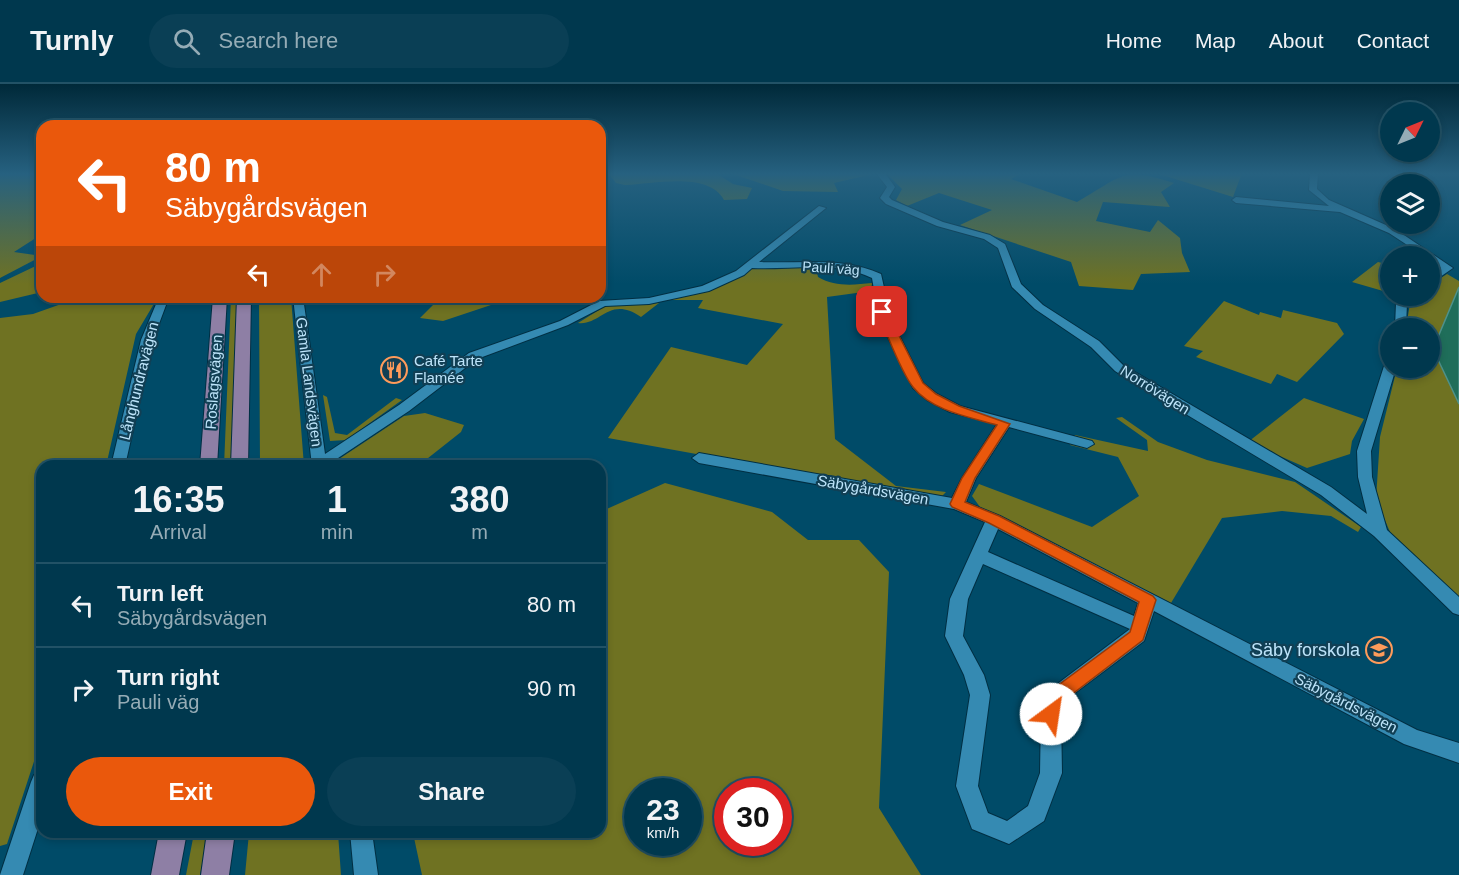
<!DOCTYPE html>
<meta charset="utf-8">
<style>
body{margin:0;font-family:Arial,sans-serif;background:#0a3f55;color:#f1f3f6;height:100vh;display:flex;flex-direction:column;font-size:22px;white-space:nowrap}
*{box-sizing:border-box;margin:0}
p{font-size:20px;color:#95acb6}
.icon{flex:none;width:33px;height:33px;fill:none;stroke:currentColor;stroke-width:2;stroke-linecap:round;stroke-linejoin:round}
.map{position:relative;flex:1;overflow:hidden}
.side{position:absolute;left:36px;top:376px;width:570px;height:378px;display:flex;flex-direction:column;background:#00384e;border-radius:18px;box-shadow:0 3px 9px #0003,0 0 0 2px #225266}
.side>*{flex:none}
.top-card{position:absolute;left:36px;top:36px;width:570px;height:183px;border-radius:18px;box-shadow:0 3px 9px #0003,0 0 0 2px #225266;background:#ea580c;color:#fff;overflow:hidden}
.needle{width:39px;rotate:47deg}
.fabs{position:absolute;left:1380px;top:18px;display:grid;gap:12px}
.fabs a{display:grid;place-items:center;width:60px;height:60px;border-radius:50%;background:#00384e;box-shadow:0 3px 9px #0003,0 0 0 2px #225266;font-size:30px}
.speed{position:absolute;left:624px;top:694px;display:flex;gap:12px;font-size:30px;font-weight:700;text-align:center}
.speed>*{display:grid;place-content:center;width:78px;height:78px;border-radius:50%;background:#00384e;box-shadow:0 3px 9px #0003,0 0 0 2px #225266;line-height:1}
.speed small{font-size:15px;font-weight:400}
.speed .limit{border:9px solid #d22;background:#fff;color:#111}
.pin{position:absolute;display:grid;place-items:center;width:51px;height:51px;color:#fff;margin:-26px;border-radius:12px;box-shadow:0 3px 9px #0006}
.me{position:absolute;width:66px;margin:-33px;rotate:31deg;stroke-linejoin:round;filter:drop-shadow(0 0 4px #0008)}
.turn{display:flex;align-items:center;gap:21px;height:126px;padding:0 30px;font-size:27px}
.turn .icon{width:78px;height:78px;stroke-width:2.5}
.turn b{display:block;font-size:42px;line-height:51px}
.lanes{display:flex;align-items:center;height:57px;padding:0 30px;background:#0003;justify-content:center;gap:30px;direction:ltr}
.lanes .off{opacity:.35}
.eta{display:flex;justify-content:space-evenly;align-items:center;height:102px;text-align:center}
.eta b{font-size:36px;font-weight:700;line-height:42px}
.primary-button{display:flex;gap:12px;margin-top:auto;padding:12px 30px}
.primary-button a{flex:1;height:69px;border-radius:36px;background:#ea580c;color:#fff;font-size:24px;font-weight:700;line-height:69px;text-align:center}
.primary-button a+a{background:#0a3f55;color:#f1f3f6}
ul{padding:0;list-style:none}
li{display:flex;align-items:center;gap:18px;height:84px;padding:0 30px;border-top:2px solid #225266}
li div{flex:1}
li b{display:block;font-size:22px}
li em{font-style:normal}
header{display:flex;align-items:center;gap:36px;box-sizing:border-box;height:84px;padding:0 30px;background:#00384e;border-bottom:2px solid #225266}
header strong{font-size:28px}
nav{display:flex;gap:33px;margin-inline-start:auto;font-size:21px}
.search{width:420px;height:54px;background:#0a3f55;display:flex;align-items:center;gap:15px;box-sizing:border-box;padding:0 21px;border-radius:33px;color:#95acb6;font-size:22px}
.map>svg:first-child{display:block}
.green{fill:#6f7222;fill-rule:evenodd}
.water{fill:#1f6e5a;stroke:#4e918a;stroke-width:1.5}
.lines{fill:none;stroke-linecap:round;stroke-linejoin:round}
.minor-casing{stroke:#002f43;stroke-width:2}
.major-casing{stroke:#002f43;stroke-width:2}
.minor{fill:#358ab2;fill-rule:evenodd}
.major{fill:#8e7fa5;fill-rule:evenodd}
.route{fill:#ea580c;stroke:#983908;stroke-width:1.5}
.labels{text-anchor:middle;stroke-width:4.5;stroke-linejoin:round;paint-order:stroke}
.far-street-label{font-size:14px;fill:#bde4fa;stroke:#113f54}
.poi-label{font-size:15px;fill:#bde4fa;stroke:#113f54;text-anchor:start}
.street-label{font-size:15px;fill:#bde4fa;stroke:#113f54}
.near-poi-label{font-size:18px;fill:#bde4fa;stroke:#113f54;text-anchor:end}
</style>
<header>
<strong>Turnly</strong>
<div class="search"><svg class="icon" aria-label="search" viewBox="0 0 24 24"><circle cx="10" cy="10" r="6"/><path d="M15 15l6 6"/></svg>Search here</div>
<nav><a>Home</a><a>Map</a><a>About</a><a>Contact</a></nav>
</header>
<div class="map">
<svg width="1459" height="791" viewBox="0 0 1459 791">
<rect width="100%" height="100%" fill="#004b68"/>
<path class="green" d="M 0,89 L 42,89 L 42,150 L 14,168 L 42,172 L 0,194 Z
M 608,89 L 716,89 L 733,100 L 752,104 L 747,115 L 724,116 C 709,87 653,100 625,101 L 616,99 Z
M 730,89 L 872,89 L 873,90 L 834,99 L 838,108 L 783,107 Z
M 886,89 L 1022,89 L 1011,95 L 1077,118 C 1123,92 1121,82 1174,99 L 1161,108 L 1170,123 L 1103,118 L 1096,137 L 1150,148 L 1158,136 L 1180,154 L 1182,169 L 1190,188 L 1141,190 L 1133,206 L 1079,202 L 1071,178 L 960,141 L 992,126 L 939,109 L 907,122 L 896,116 L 902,105 Z
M 1156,89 L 1242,89 L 1233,113 Z
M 1378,178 L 1390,181 L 1390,209 L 1352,198 Z
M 42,179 L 42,208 L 0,218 L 0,199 Z
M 753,183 L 808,183 L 816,184 L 818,193 C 835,203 853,201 872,199 L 871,207 L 827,213 L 835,355 L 896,402 L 946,408 L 940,414 L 608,354 L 671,263 L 747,281 L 783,240 L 698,224 L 703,216 L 667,216 L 736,194 Z
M 1447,190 L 1459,197 L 1459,203 L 1433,265 L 1459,320 L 1459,514 L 1390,448 L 1376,415 L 1380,353 L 1397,284 L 1430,284 L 1430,244 L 1406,244 L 1410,219 L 1418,212 L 1430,212 L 1430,201 Z
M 81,213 L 158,213 L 136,250 L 106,382 L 42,382 L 42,653 L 7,760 L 0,762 L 0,234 L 33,230 Z
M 231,213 L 237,213 L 231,382 L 224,382 Z
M 259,213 L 291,213 L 304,382 L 260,382 Z
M 441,213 L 504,213 L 497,219 L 443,237 L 420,234 Z
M 1224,217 L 1259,231 L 1260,228 L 1281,234 L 1283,226 L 1337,239 L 1344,250 L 1297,298 L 1277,290 L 1271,300 L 1196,273 L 1203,267 L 1184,262 Z
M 659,219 L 641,233 C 609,211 601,242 578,239 L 607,221 Z
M 323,311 L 327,313 L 335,349 L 347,351 L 396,314 L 402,316 L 346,356 L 330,357 Z
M 1304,314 L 1364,335 L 1352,357 L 1350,370 L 1307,384 L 1248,358 Z
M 425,329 L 464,341 L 461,348 L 418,382 L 336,382 L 336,377 L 404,332 Z
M 1122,333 L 1158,358 L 1207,376 L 1295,398 L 1361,443 L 1358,448 L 1331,432 L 1282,427 L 1222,434 L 1171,519 L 980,423 L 972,412 L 979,400 L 1092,443 L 1139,412 L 1118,373 L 1070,361 L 1075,351 L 1148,367 L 1147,356 L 1116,334 Z
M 665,399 L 772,428 L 808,456 L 859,456 L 889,488 L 879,724 L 921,791 L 422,791 L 413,749 L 600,748 L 600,428 ZM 638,708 L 688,708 L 688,759 L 638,759 ZM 728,708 L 778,708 L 778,759 L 728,759 Z
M 194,749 L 208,749 L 200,791 L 186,791 Z
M 249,749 L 338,749 L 341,791 L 245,791 Z"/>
<path class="water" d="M 1459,203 L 1459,320 L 1433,265 Z"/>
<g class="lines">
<defs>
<path id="minor" d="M 876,89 L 885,89 L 895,103 L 889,113 L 892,116 L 943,138 L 990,151 L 1005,160 L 1021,200 L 1043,221 L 1099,257 L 1123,281 L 1331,403 L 1367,430 L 1358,393 L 1357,367 L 1384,282 L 1390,278 L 1390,284 L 1396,284 L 1371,367 L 1372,393 L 1387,446 L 1459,513 L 1459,531 L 1453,529 L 1374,452 L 1321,411 L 1129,296 L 1115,287 L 1091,263 L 1035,225 L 1012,203 L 998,164 L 984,155 L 937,142 L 886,120 L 880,114 L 887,103 Z
M 1310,89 L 1318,89 L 1317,105 L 1329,116 L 1395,145 L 1453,184 L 1430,200 L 1430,192 L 1441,184 L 1430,176 L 1430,172 L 1424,172 L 1389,149 L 1340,128 L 1236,119 L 1232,116 L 1236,113 L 1329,122 L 1309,106 Z
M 819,122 L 826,124 L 759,178 C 801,180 841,172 881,190 L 891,235 L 923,299 L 937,310 L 960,322 L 1092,357 L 1094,360 L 1087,364 L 1009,343 L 976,394 L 966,418 L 1000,432 L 1417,646 L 1459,659 L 1459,679 L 1404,660 L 1154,527 L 1144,557 L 1067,615 L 1061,630 L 1062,689 L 1044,737 L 1009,760 L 972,745 L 956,702 L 970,611 L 964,591 L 945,552 L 950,515 L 985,438 L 954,425 L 699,379 L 692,374 L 699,369 L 952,414 L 962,394 L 997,340 L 950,328 L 927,316 L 913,304 L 879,235 L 872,194 C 835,176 792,186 752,184 L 744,191 L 709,207 L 649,220 L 605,222 L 568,241 L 477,275 L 409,327 L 326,382 L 312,382 L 293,213 L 303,213 L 325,370 L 399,321 L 469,269 L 560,237 L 599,217 L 649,214 L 702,202 L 736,187 ZM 998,445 L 1138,519 L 1134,532 L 988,468 ZM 983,480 L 1130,545 L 1052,604 L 1041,630 L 1040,689 L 1028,722 L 1007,737 L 988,729 L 978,702 L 990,611 L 984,591 L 963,552 L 968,515 Z
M 1404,212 L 1415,212 L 1407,219 L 1406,244 L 1395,244 L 1396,218 Z
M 159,213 L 169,213 L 153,256 L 125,382 L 111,382 L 141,256 Z
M 42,688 L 42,732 L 23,791 L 0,791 L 31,698 L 34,691 Z
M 350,748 L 372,748 L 378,791 L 354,791 Z"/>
<path id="major" d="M 213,213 L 227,213 L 217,382 L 200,382 Z
M 237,213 L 251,213 L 248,382 L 231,382 Z
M 159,748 L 187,748 L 179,791 L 151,791 Z
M 207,748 L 235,748 L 229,791 L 201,791 Z"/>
</defs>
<use href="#minor" class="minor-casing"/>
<use href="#major" class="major-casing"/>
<use href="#minor" class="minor"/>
<use href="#major" class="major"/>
</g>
<linearGradient id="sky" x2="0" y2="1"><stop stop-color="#002939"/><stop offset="0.45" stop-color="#266180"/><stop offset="1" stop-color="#266180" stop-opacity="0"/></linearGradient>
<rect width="1459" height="200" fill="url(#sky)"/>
<path class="route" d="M 882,225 L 887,228 L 923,299 L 936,310 L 959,322 L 1010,340 L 975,394 L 965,418 L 999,432 L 1153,512 L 1156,516 L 1143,556 L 1066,615 L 1057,636 L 1051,638 L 1044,636 L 1041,630 L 1053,605 L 1130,548 L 1139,518 L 989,439 L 952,423 L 950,420 L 962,394 L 997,341 C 969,333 932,327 913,303 C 900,287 887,248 877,228 Z"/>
<defs>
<symbol id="restaurant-ring" viewBox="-11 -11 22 22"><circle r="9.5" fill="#113f54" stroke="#ff9b5a" stroke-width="1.5"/><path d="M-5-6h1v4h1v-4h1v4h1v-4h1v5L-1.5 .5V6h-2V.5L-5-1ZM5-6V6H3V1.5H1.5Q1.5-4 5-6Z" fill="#ff9b5a"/></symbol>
<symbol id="school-ring" viewBox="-11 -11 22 22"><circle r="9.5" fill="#113f54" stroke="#ff9b5a" stroke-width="1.5"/><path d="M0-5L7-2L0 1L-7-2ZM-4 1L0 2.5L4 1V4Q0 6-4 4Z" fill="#ff9b5a"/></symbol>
</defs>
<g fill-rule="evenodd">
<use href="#restaurant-ring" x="379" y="271" width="30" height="30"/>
<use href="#school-ring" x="1364" y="551" width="30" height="30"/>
</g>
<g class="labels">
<g class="far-street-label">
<text transform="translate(831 184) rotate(4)" y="5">Pauli väg</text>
</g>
<g class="poi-label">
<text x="414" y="282">Café Tarte<tspan x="414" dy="17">Flamée</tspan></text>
</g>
<g class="street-label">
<text transform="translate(139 297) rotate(-76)" y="5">Långhundravägen</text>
<text transform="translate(214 298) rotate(-86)" y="5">Roslagsvägen</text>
<text transform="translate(309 298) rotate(83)" y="5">Gamla Landsvägen</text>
<text transform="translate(1155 306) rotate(32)" y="5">Norrövägen</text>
<text transform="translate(873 406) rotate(10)" y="5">Säbygårdsvägen</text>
<text transform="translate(1346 619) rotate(27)" y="5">Säbygårdsvägen</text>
</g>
<g class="near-poi-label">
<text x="1360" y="572">Säby forskola</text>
</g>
</g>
</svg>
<div class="fabs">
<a><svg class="needle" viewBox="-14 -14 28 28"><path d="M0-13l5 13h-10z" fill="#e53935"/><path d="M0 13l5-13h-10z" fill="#95acb6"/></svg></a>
<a><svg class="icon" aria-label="layers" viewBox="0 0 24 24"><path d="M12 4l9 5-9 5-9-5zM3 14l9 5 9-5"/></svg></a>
<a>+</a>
<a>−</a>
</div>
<div class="speed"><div>23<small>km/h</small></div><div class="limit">30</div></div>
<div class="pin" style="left:882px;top:228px;background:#d93025"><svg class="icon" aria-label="arrive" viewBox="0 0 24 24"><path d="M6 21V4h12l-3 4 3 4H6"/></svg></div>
<svg class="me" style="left:1051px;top:630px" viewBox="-20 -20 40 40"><circle r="19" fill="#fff"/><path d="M0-13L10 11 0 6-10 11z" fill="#ea580c"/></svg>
<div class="top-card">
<div class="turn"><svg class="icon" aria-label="left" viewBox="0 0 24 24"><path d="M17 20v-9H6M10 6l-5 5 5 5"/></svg><div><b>80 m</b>Säbygårdsvägen</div></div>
<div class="lanes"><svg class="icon" aria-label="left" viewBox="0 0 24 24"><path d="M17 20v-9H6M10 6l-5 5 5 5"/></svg><svg class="icon off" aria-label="ahead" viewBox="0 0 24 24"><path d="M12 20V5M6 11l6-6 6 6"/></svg><svg class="icon off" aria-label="right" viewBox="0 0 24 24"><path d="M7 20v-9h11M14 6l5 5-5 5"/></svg></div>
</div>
<section class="side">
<div class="eta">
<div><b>16:35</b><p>Arrival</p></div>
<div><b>1</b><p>min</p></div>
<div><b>380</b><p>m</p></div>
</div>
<ul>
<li><svg class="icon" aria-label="left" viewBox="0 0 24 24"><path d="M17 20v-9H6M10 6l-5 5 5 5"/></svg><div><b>Turn left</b><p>Säbygårdsvägen</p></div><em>80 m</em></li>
<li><svg class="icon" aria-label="right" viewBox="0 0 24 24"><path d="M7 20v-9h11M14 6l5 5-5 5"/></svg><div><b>Turn right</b><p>Pauli väg</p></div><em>90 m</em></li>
</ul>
<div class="primary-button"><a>Exit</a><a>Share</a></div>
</section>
</div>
